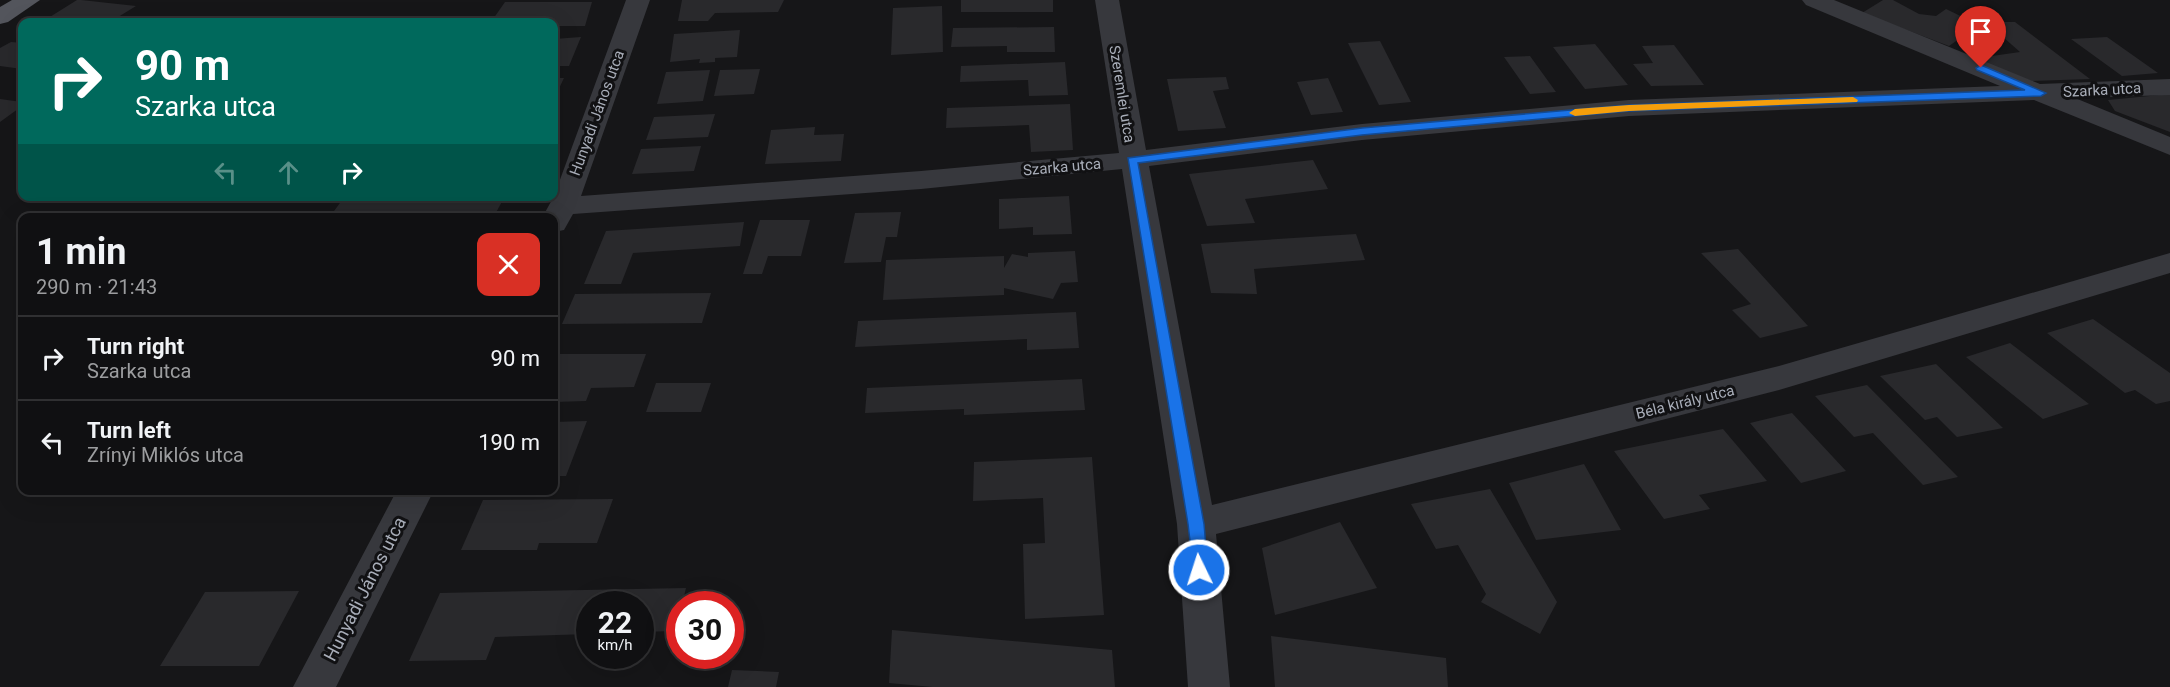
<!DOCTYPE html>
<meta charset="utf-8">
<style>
body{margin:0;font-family:Roboto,sans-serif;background:#19191b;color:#f1f3f6;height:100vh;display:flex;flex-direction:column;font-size:22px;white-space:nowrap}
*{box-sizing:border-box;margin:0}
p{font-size:20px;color:#9c9d9f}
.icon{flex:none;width:33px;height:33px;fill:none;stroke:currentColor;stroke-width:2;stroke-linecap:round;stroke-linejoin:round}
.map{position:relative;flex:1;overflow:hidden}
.panel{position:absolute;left:18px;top:213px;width:540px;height:282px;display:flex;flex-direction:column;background:#101012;border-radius:12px;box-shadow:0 6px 24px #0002,0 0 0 2px #303032}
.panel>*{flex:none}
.top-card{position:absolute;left:18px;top:18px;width:540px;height:183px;border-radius:12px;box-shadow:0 6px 24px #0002,0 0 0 2px #303032;background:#00695c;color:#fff;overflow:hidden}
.speed{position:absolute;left:576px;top:591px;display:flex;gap:12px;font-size:30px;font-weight:700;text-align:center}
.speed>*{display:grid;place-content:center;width:78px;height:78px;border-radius:50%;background:#101012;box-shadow:0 6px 24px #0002,0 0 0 2px #303032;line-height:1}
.speed small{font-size:15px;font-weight:400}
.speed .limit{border:9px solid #d22;background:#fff;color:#111}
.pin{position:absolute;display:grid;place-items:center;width:51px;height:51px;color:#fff;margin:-62px -26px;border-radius:50% 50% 50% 0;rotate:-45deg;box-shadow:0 0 6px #0007}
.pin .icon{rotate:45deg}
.me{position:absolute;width:66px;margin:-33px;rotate:356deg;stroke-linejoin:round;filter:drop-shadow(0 0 4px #0008)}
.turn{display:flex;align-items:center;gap:21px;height:126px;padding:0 18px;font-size:27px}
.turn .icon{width:78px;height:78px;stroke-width:2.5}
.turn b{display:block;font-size:42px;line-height:51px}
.lanes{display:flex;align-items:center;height:57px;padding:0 18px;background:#0003;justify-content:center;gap:30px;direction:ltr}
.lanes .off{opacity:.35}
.round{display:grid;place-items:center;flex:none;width:63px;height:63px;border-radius:12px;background:#19191b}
.summary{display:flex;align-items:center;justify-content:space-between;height:102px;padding:0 18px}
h1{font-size:36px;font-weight:700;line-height:45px}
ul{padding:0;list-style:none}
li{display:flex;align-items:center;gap:18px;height:84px;padding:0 18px;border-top:2px solid #303032}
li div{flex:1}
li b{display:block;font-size:22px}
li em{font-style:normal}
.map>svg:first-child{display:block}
.building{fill:#29292c}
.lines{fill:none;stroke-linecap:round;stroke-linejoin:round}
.minor{fill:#37383d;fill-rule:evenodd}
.primary{fill:#53555c;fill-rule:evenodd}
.route{fill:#1a73e8;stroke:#114b97;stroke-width:1.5}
.slow{fill:#f59e0b}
.labels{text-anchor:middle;stroke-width:6;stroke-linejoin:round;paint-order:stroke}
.street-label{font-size:15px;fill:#a8adb8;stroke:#111113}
.near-street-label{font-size:18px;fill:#a8adb8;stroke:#111113}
</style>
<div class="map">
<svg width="2170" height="687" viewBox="0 0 2170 687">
<rect width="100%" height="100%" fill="#161618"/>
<path class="building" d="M 77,0 L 81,0 L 136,6 L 110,22 L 50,22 L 53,21 L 45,20 Z
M 682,0 L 784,0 L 778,12 L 715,13 L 708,21 L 678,21 Z
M 961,0 L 1053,0 L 1053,12 L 961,12 Z
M 1883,0 L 1893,0 L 1919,14 L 1936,16 L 1946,9 L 1979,25 L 1949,46 L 1862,13 Z
M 505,2 L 592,2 L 585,26 L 554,26 L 554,22 L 491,22 Z
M 942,6 L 943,52 L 891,55 L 893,8 Z
M 1986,22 L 2015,22 L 2090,79 L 2032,81 L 1971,59 L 2020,52 Z
M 1054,27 L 1055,52 L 1007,52 L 1007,46 L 951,47 L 953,28 Z
M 740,30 L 737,57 L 715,58 L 715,62 L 699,63 L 700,59 L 670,62 L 674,34 Z
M 581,37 L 569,66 L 554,66 L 554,39 Z
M 2107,37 L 2158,73 L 2122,76 L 2071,39 Z
M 1380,41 L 1411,102 L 1379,105 L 1348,43 Z
M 11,42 L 22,43 L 22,69 L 0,66 L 0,48 Z
M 1595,44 L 1628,85 L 1585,89 L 1553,47 Z
M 1674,45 L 1704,85 L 1651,86 L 1633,64 L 1653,63 L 1642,46 Z
M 1530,56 L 1556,92 L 1530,94 L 1504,57 Z
M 1065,62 L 1068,95 L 1029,96 L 1028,80 L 960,82 L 961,66 Z
M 760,69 L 754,94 L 714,96 L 720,70 Z
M 710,70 L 703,101 L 657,104 L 666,72 Z
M 1226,77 L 1229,89 L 1213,91 L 1226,128 L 1178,131 L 1167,79 Z
M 554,78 L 564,78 L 554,99 Z
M 1328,78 L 1343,112 L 1311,115 L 1297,82 Z
M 2170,94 L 2170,132 L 2115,111 L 2108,100 Z
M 0,99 L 22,102 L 22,106 L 0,122 Z
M 1070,104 L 1073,150 L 1031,152 L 1029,125 L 946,128 L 947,108 Z
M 715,114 L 708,137 L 646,140 L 654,117 Z
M 815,127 L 814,135 L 844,134 L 841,161 L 765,164 L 771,130 Z
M 701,146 L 694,171 L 632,174 L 641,149 Z
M 1313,160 L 1328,189 L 1245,199 L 1255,223 L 1207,226 L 1189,174 Z
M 345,196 L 505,196 L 493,218 L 329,218 Z
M 1069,196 L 1072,234 L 1033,235 L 1033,227 L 999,229 L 999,199 Z
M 901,212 L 897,237 L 886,237 L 881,262 L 844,263 L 855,213 Z
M 760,220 L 810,220 L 801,256 L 768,256 L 762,274 L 743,274 Z
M 744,222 L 740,246 L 633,253 L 621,284 L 584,284 L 606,231 Z
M 1356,234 L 1365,260 L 1254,269 L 1257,294 L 1211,293 L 1201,244 Z
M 1738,249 L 1808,326 L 1760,338 L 1732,310 L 1751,304 L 1701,253 Z
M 1075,251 L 1078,282 L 1061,283 L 1053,299 L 1004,288 L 1004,295 L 883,300 L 886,260 L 1004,256 L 1004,268 L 1012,254 L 1028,257 L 1028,253 Z
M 711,293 L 702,323 L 562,324 L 575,294 Z
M 1076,312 L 1079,348 L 1027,350 L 1027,339 L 855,347 L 858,321 Z
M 2093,319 L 2170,373 L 2170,401 L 2156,404 L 2135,390 L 2125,393 L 2047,333 Z
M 2010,343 L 2089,404 L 2043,419 L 1966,357 Z
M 554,354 L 646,354 L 634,387 L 591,388 L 586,401 L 554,402 Z
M 1936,364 L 2003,428 L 1957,437 L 1937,417 L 1925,420 L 1880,376 Z
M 1082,379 L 1085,410 L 964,415 L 964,409 L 865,413 L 867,388 Z
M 656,383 L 711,383 L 701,412 L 646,412 Z
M 1867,385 L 1958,477 L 1923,485 L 1873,433 L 1854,437 L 1815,396 Z
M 1792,413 L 1846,471 L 1801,483 L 1750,423 Z
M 587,421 L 566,476 L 554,476 L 554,422 Z
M 1723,429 L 1767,481 L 1699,495 L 1710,509 L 1664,519 L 1614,451 Z
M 1092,457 L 1104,615 L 1025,619 L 1023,544 L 1045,543 L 1043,498 L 973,501 L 974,462 Z
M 1584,464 L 1621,530 L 1536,540 L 1509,483 Z
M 1490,489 L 1557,602 L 1540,634 L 1481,602 L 1486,594 L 1458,545 L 1436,549 L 1411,504 Z
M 613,499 L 597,543 L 539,543 L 537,550 L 461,550 L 483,500 Z
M 1340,522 L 1377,588 L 1275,615 L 1262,548 Z
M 686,588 L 682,604 L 680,604 L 675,631 L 640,632 L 640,604 L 590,604 L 590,634 L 495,637 L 486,660 L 409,661 L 440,593 Z
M 299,591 L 259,666 L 160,666 L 205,592 Z
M 892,630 L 1112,650 L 1115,687 L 933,687 L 889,683 Z
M 1271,636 L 1446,658 L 1448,687 L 1275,687 Z
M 732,670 L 779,672 L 776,687 L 728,687 Z"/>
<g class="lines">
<path class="minor" d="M 626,0 L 650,0 L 581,196 L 921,171 L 1119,153 L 1095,0 L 1119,0 L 1146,150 L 1362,124 L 1629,100 L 2000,86 L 1806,5 L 1802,0 L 1834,0 L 2040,84 L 2170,79 L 2170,95 L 2075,98 L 2170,137 L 2170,155 L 2034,100 L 1629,116 L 1362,140 L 1149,166 L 1212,505 L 1779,366 L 2170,253 L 2170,273 L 1779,390 L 1216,534 L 1230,687 L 1188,687 L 1177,524 L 1122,169 L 921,189 L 573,214 L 564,230 L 554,232 L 554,218 L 542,218 L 554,196 Z
M 397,490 L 434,490 L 336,687 L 293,687 Z"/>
<path class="primary" d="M 12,0 L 40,0 L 8,22 L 0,24 L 0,7 Z"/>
</g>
<path class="route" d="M 1981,65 L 2046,93 L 2041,96 L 1629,111 L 1362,135 L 1138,163 L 1204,524 L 1208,570 L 1205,575 L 1194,575 L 1188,524 L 1128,158 L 1362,128 L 1629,105 L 2025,90 L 1977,70 L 1976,68 Z"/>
<path class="slow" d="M 1853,97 L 1858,100 L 1857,102 L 1629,111 L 1575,116 L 1569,113 L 1575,109 L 1629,105 Z"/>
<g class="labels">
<g class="street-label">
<text transform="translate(2102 90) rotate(-3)" y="5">Szarka utca</text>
<text transform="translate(1122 94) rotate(81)" y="5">Szeremlei utca</text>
<text transform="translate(597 113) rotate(-70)" y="5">Hunyadi János utca</text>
<text transform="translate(1062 167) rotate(-5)" y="5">Szarka utca</text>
<text transform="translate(1685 402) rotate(-14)" y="5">Béla király utca</text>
</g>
<g class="near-street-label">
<text transform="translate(365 589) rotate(-63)" y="6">Hunyadi János utca</text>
</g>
</g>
</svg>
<div class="speed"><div>22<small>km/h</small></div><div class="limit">30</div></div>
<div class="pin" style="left:1981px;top:68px;background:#d93025"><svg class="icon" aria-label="arrive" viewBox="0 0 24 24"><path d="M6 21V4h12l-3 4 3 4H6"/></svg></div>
<svg class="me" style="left:1199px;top:570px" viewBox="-20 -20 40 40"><circle r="17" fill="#1a73e8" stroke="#fff" stroke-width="3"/><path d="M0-11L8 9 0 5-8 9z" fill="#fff"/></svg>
<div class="top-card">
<div class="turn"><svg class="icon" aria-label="right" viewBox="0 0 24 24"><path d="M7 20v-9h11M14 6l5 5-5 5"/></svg><div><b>90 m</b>Szarka utca</div></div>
<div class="lanes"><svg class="icon off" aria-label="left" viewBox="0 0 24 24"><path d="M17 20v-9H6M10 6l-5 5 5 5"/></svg><svg class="icon off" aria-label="ahead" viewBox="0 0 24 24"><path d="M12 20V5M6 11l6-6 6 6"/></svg><svg class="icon" aria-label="right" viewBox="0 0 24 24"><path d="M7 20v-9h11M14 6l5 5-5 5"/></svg></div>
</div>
<section class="panel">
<div class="summary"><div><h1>1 min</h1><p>290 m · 21:43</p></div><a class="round" style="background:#d93025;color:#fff"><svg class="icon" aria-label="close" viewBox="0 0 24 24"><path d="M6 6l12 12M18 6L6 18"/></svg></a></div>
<ul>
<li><svg class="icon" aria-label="right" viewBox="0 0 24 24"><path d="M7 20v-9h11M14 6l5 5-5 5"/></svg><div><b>Turn right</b><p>Szarka utca</p></div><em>90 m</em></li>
<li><svg class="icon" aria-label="left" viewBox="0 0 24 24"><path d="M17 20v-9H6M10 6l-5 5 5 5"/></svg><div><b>Turn left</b><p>Zrínyi Miklós utca</p></div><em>190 m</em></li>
</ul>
</section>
</div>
